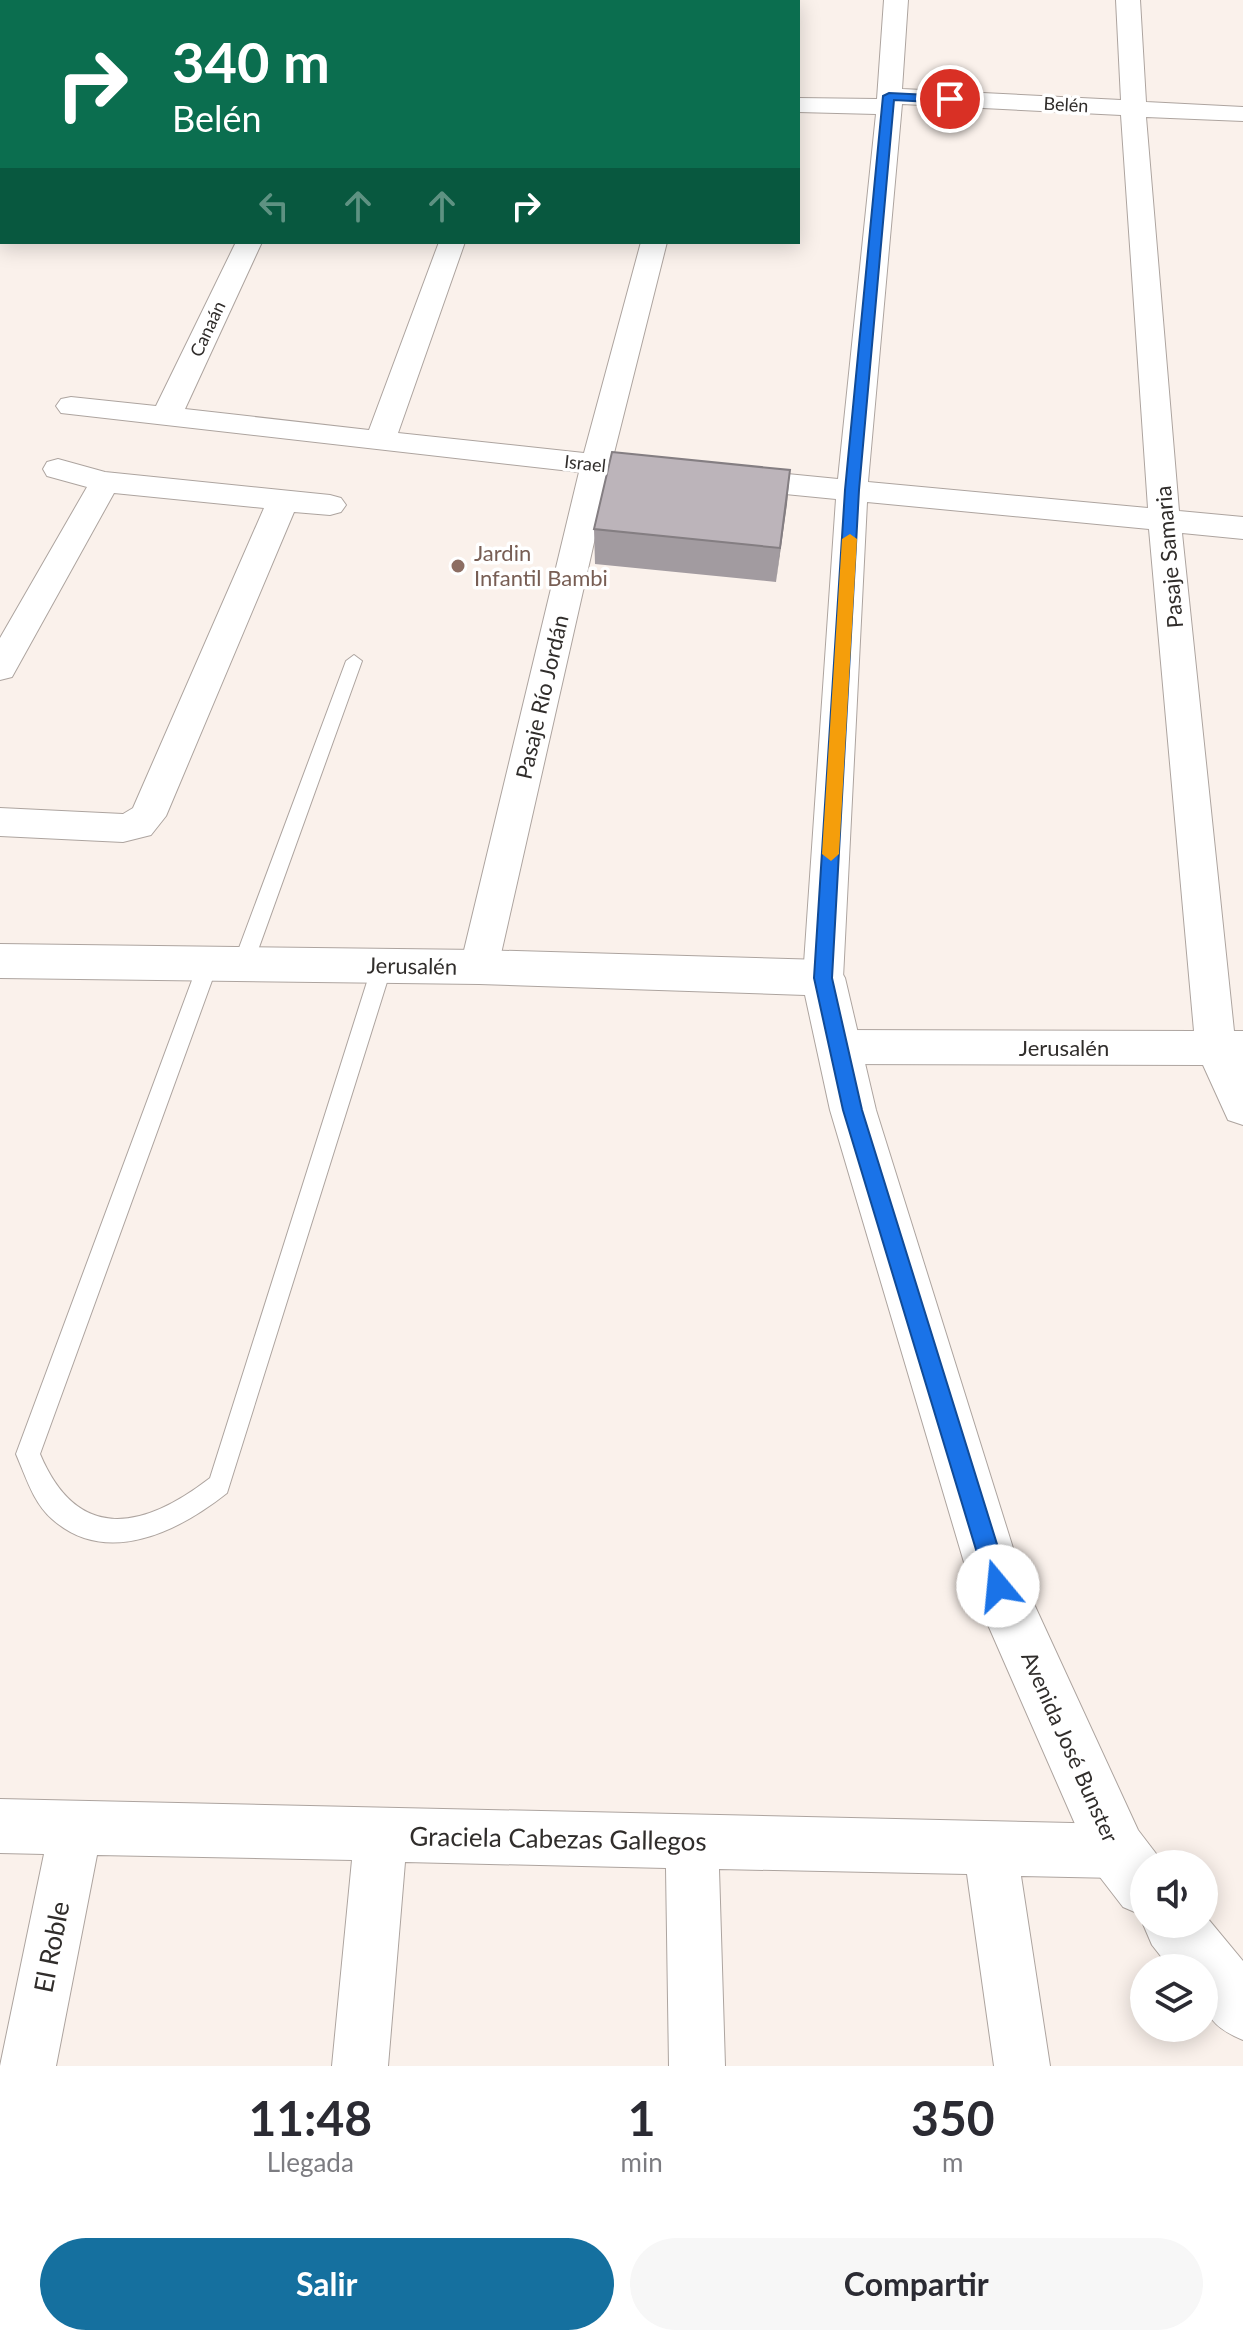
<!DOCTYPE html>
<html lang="es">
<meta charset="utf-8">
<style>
body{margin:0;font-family:Lato,sans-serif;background:#f7f7f7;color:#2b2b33;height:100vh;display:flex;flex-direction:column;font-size:30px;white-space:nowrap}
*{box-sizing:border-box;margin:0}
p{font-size:26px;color:#7c7c81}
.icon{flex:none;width:44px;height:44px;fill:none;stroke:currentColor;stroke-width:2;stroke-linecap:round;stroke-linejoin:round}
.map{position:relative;height:2066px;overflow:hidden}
.details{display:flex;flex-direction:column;background:#fff;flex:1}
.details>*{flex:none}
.guide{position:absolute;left:0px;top:0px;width:800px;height:244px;box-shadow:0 4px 20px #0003;background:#0b6e4f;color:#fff;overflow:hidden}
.tools{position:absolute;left:1130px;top:1850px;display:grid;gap:16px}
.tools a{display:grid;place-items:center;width:88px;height:88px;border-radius:50%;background:#fff;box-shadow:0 4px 20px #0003;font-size:40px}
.pin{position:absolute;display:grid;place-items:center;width:68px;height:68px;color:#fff;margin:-34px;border:4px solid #fff;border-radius:50%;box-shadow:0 2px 8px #0007}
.me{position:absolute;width:88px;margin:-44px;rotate:343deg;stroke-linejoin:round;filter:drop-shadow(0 0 6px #0008)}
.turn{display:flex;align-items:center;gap:28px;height:168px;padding:0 40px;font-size:36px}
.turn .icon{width:104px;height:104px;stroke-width:2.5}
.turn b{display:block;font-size:56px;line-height:68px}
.lanes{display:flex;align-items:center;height:76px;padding:0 40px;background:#0003;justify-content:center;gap:40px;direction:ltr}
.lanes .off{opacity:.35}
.eta{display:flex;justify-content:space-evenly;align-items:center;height:136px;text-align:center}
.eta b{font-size:48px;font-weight:700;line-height:56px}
.action{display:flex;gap:16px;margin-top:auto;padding:16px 40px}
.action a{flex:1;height:92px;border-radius:48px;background:#15709f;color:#fff;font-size:32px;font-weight:700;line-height:92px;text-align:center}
.action a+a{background:#f7f7f7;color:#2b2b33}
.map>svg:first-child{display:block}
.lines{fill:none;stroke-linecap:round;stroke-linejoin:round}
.lane-casing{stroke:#ada49f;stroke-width:2}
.street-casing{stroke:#ada49f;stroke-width:2}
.secondary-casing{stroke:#ada49f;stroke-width:2}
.lane{fill:#fff;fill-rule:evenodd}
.street{fill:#fff;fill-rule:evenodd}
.secondary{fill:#fff;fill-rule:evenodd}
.wall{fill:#a29ba0}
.shaded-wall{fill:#847e82}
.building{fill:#bcb4ba;stroke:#847e82;stroke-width:2}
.route{fill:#1a73e8;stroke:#114b97;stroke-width:2}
.slow{fill:#f59e0b}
.education-dot{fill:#8d6e63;stroke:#fff;stroke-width:3}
.labels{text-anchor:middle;stroke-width:7;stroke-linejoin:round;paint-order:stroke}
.far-street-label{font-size:18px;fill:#302d2b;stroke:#fff}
.education-label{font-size:22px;fill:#785e54;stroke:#fff;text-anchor:start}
.street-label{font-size:22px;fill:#302d2b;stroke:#fff}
.near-street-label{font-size:26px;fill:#302d2b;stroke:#fff}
</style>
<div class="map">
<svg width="1243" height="2066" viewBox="0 0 1243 2066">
<rect width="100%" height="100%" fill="#faf1eb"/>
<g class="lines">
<defs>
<path id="lane" d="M 0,21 L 2,21 L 2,29 L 0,29 Z
M 354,655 L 362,661 L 253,964 L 250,970 L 236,970 L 233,964 L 346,661 Z
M 208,956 L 215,958 L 218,964 L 40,1454 C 78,1544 144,1529 210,1478 L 372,966 L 375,960 L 389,960 L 392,966 L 227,1493 C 179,1531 107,1568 52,1519 C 33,1502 26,1477 16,1454 L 198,964 L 201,958 Z"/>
<path id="street" d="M 884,0 L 908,0 L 902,89 L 1121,100 L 1116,0 L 1140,0 L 1146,102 L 1243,107 L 1243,121 L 1146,117 L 1179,511 L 1243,517 L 1243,539 L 1182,533 L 1234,1031 L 1243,1031 L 1243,1125 L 1228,1120 L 1203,1065 L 837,1064 L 823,1059 L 817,1047 L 823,1035 L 837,1030 L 1194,1031 L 1149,529 L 867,502 L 843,978 L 837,989 L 823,994 L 809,989 L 803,978 L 836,499 L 735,489 L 724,486 L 720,479 L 724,472 L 735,469 L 838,479 L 876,114 L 798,112 L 798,98 L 877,99 ZM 902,104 L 1121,115 L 1148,508 L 868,482 Z
M 0,216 L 2,216 L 2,232 L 0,232 Z
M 236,242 L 262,242 L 185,409 L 369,430 L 439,242 L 465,242 L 398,433 L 584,453 L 641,242 L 667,242 L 613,457 L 675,465 L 679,472 L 675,479 L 664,482 L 609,476 L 498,967 L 493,978 L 479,983 L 465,978 L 460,967 L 579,472 L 61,413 L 56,406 L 61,399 L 71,397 L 156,406 Z
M 58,459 L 105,472 L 330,495 L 341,498 L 346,505 L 341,512 L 330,515 L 294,512 L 166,816 L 151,835 L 123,842 L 0,836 L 0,808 L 123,814 L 133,808 L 264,508 L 114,493 L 12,677 L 0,680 L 0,638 L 87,487 L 47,476 L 43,469 L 47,462 Z
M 0,1799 L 1117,1824 L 1136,1832 L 1144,1851 L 1136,1870 L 1117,1878 L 1021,1876 L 1050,2066 L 994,2066 L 967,1874 L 719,1869 L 725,2066 L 669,2066 L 666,1868 L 405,1862 L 388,2066 L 332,2066 L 352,1860 L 97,1855 L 56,2066 L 0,2066 L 44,1854 L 0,1853 Z"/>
<path id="secondary" d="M 0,944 L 479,950 L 823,960 L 838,966 L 845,978 L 876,1110 L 1023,1580 L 1138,1830 L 1164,1864 L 1144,1864 L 1144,1916 L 1123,1907 L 1096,1872 L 971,1586 L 830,1110 L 805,995 L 479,984 L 0,978 Z
M 1204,1914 L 1243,1961 L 1243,2040 C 1202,2023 1204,2008 1204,1968 L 1170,1968 L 1152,1945 L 1143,1924 L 1144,1921 L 1144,1924 L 1204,1924 Z"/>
</defs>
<use href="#lane" class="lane-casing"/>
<use href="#street" class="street-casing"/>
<use href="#secondary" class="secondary-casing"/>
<use href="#lane" class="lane"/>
<use href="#street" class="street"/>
<use href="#secondary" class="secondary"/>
</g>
<path class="wall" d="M 192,0 L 255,0 L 255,2 L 191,2 Z
M 790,470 L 776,582 L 595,564 L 594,529 Z"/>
<path class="shaded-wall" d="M 790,470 L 787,504 L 776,582 L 780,548 Z"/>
<path class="building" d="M 192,0 L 240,0 L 239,2 L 191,2 Z
M 305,1 L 400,1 L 304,2 Z
M 612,452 L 790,470 L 780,548 L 594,529 Z"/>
<path class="route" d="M 889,93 L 950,96 L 955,99 L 950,103 L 894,100 L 859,490 L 832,978 L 862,1110 L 1010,1586 L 1006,1594 L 998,1598 L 991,1594 L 987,1586 L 843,1110 L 814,978 L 845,490 L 883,96 Z"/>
<path class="slow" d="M 850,534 L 857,539 L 839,854 L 831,861 L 822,854 L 842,539 Z"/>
<circle class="education-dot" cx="458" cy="566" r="8"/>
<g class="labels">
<g class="far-street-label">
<text transform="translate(1066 105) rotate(3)" y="6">Belén</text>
<text transform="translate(208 329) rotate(-65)" y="6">Canaán</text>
<text transform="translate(585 464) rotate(6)" y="6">Israel</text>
</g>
<g class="education-label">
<text x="474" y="561">Jardin<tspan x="474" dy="25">Infantil Bambi</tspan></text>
</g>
<g class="street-label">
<text transform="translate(1169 557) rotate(-95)" y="8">Pasaje Samaria</text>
<text transform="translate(542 697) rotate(-77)" y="8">Pasaje Río Jordán</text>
<text transform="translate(412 966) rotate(1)" y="8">Jerusalén</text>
<text x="1064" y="1056">Jerusalén</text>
<text transform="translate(1070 1747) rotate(66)" y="8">Avenida José Bunster</text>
</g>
<g class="near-street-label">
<text transform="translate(558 1839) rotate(1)" y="9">Graciela Cabezas Gallegos</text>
<text transform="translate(52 1947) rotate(-79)" y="9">El Roble</text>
</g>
</g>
</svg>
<div class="tools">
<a><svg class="icon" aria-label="sound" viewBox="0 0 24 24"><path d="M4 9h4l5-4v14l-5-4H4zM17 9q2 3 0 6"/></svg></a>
<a><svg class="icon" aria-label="layers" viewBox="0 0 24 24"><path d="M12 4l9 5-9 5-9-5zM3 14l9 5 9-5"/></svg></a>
</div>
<div class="pin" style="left:950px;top:99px;background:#d93025"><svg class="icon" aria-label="arrive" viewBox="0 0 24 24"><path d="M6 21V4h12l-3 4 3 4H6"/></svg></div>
<svg class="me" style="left:998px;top:1586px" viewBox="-20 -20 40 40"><circle r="19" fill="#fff"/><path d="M0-13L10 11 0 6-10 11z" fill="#1a73e8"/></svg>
<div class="guide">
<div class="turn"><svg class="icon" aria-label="right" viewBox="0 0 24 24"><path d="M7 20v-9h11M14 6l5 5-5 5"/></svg><div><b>340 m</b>Belén</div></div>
<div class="lanes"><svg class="icon off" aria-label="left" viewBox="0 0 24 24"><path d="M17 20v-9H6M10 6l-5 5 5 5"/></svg><svg class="icon off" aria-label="ahead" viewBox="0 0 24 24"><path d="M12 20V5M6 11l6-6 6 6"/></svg><svg class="icon off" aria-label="ahead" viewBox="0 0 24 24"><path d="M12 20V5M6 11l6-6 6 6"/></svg><svg class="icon" aria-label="right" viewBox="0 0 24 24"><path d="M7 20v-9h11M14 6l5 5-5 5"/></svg></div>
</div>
</div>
<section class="details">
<div class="eta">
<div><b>11:48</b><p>Llegada</p></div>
<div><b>1</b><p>min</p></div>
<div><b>350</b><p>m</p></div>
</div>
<div class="action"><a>Salir</a><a>Compartir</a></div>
</section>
